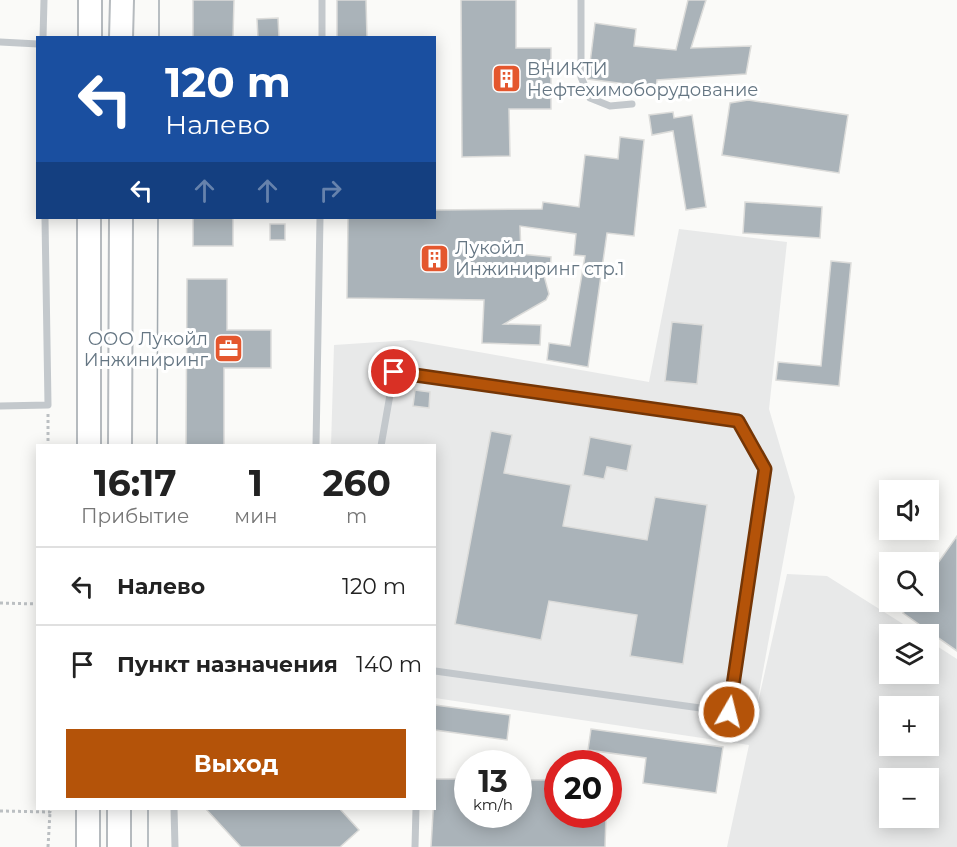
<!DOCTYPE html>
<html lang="ru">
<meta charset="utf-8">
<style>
body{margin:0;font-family:Montserrat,sans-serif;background:#f6f6f6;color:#222;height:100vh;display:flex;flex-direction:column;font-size:22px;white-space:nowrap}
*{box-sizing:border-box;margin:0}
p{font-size:20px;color:#767676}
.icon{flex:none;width:33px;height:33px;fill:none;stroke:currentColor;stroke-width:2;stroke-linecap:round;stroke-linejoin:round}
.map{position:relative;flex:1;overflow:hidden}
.drawer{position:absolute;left:36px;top:444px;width:400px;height:366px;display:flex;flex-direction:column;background:#fff;border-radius:0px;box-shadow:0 3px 15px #0003}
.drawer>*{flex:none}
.banner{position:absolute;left:36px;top:36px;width:400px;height:183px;border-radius:0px;box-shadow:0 3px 15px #0003;background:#1a4fa0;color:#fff;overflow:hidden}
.tools{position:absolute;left:879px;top:480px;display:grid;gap:12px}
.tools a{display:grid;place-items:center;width:60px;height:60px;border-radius:0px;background:#fff;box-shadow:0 3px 15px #0003;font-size:30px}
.speed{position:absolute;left:454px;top:750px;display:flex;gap:12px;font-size:30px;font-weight:700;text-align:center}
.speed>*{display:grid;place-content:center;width:78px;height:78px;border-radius:50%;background:#fff;box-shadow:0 3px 15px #0003;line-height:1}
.speed small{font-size:15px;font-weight:400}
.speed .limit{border:9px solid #d22;background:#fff;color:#111}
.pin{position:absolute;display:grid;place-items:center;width:51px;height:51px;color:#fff;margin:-26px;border:3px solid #fff;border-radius:50%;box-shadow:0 2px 6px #0007}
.me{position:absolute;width:66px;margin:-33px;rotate:8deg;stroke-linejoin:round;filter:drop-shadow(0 0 4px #0008)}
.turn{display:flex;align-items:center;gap:21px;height:126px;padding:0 30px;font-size:27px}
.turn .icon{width:78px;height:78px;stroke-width:2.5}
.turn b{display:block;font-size:42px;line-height:51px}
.lanes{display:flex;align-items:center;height:57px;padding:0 30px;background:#0003;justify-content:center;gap:30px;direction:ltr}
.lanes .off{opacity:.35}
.eta{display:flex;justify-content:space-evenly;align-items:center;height:102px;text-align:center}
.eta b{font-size:36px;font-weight:700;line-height:42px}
.action{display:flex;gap:12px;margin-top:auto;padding:12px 30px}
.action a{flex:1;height:69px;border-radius:0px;background:#b45309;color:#fff;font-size:24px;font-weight:700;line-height:69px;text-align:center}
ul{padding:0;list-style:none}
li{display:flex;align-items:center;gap:18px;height:78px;padding:0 30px;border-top:2px solid #e0e0e0}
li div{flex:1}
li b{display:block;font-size:22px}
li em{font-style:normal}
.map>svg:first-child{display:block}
.built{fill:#e8e9e9;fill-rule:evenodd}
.building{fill:#aab3b9;stroke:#dcdcda;stroke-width:1.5}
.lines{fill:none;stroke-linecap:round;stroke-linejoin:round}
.primary-casing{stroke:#b5babe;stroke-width:26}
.path{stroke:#bbbfc2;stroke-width:3;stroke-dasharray:3 3;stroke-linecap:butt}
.service{stroke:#c3c8cc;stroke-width:7}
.primary{stroke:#fff;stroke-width:22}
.tram{stroke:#a2aab0;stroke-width:1.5}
.route-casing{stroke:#753606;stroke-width:15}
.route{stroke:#b45309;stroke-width:10}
.labels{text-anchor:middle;stroke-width:6;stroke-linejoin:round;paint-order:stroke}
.poi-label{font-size:18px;fill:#657683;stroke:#fff;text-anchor:start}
</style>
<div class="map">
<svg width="957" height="847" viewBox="0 0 957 847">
<rect width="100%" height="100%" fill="#fafaf8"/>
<path class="built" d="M 679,229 L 787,242 L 769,409 L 795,497 L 754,720 L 787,574 L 827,576 L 919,634 L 890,634 L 890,674 L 928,674 L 929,641 L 957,659 L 957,847 L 727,847 L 749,745 L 435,698 L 435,446 L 331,446 L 334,345 L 410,340 L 649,382 ZM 890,706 L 928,706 L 928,746 L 890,746 ZM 890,778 L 928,778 L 928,818 L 890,818 Z"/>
<path class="building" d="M 193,0 L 234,0 L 233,38 L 193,38 Z
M 337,0 L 366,0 L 367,38 L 337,38 Z
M 461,0 L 516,0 L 516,48 L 551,48 L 551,109 L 509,109 L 510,156 L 462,157 Z
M 688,0 L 706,0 L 691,48 L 751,46 L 746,74 L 657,80 L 656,88 L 588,79 L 595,23 L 636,29 L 634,46 L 676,50 Z
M 278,18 L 279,38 L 258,38 L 257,19 Z
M 748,100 L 848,115 L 839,173 L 722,155 L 730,103 Z
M 673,112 L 674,118 L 692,115 L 706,207 L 686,210 L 673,131 L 652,135 L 649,115 Z
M 620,137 L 644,140 L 634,236 L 607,233 L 588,367 L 547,360 L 549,343 L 570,346 L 585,256 L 574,255 L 576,234 L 520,226 L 521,254 L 551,257 L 550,273 L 543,272 L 549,294 L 546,300 L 504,324 L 541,325 L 540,345 L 482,343 L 484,300 L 347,298 L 348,218 L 435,218 L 435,210 L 542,209 L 543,202 L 579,207 L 585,155 L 618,159 Z
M 745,202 L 822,207 L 820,238 L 743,233 Z
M 193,218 L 233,218 L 233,246 L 193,246 Z
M 270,224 L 285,224 L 285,240 L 270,240 Z
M 831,261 L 851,263 L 839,386 L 776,380 L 778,362 L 821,366 Z
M 187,279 L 227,279 L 227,330 L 271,330 L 271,368 L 224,368 L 224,446 L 186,446 Z
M 672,322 L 703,325 L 697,384 L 665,381 Z
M 415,390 L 430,392 L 429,408 L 413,406 Z
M 491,431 L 512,435 L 504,473 L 571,485 L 563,526 L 647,540 L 655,497 L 707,505 L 683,664 L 630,656 L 637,615 L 549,601 L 541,640 L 455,624 Z
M 590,437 L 632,445 L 627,471 L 607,467 L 604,479 L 583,475 Z
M 957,536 L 957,651 L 903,613 L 911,602 L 928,602 L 928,577 Z
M 435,705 L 510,715 L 507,740 L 435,730 Z
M 591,729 L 723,747 L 716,793 L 643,783 L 646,758 L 588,750 Z
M 435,779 L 468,779 L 468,814 L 519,814 L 519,780 L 558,780 L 558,814 L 606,814 L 605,847 L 431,847 Z
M 205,808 L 339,808 L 359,830 L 340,847 L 241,847 Z"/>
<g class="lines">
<defs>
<path id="primary" d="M 90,38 L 90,0
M 121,38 L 122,0
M 89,218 L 89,446
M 120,446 L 121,218
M 88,847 L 88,808
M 119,847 L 119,808"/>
</defs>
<use href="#primary" class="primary-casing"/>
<path class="path" d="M 48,414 L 48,446
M 0,603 L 38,604
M 0,811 L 50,812 L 50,808
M 48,847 L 50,812"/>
<path class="service" d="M 581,0 L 581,77 L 590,98 L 610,106 L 632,104
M 43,38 L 44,0
M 322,38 L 322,0
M 0,42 L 38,44
M 0,406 L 48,405 L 45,218
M 316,446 L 320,218
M 381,446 L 394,372 L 738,421 L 765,469 L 729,712 L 435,671
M 174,808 L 175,847
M 415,847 L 416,808"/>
<use href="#primary" class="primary"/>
<path class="tram" d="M 159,38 L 159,0
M 157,446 L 158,218
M 148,847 L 148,808"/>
</g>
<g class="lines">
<defs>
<path id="route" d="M 394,372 L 738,421 L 765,469 L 729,712"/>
</defs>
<use href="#route" class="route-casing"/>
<use href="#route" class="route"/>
</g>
<defs>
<symbol id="building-square" viewBox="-11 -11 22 22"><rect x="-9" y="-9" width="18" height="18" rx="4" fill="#e4572e" stroke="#fff"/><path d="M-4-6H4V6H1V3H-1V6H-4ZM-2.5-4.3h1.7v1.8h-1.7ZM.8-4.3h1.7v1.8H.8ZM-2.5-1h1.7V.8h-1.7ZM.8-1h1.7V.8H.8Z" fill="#fff"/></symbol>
<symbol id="office-square" viewBox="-11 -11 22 22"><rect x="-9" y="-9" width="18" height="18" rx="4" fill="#e4572e" stroke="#fff"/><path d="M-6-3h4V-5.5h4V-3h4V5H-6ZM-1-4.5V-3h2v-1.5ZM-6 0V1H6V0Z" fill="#fff"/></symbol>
</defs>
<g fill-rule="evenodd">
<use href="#building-square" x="490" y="62" width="33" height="33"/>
<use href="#building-square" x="418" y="242" width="33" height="33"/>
<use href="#office-square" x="212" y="332" width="33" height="33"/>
</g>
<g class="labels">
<g class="poi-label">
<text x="527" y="75">ВНИКТИ<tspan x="527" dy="21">Нефтехимоборудование</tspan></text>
<text x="455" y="254">Лукойл<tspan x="455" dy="21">Инжиниринг стр.1</tspan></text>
<text x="208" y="345" text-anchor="end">ООО Лукойл<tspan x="208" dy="21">Инжиниринг</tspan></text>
</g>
</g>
</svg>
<div class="tools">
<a><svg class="icon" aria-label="sound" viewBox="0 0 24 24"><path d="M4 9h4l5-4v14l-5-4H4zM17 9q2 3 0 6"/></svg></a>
<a><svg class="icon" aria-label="search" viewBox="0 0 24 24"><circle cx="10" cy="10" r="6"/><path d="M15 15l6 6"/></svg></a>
<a><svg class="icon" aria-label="layers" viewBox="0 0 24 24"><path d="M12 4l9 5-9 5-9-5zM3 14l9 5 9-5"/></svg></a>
<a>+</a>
<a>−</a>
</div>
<div class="speed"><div>13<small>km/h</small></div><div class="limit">20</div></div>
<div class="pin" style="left:394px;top:372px;background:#d93025"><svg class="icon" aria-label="arrive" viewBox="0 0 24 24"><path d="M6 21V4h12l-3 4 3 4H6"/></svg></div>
<svg class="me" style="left:729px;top:712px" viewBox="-20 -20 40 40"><circle r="17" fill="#b45309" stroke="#fff" stroke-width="3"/><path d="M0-11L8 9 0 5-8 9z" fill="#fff"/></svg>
<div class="banner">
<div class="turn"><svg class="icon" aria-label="left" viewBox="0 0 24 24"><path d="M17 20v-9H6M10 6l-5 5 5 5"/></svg><div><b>120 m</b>Налево</div></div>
<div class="lanes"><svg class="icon" aria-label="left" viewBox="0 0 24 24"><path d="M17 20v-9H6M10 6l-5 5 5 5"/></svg><svg class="icon off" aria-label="ahead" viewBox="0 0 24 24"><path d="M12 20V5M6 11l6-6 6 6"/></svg><svg class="icon off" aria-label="ahead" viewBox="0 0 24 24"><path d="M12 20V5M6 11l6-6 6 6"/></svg><svg class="icon off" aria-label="right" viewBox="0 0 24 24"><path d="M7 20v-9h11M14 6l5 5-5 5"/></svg></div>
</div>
<section class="drawer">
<div class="eta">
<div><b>16:17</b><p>Прибытие</p></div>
<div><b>1</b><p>мин</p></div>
<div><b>260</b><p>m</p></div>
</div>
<ul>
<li><svg class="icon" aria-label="left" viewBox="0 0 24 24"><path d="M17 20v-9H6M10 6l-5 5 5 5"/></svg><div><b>Налево</b></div><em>120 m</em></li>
<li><svg class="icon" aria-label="arrive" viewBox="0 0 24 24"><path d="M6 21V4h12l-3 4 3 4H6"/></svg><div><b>Пункт назначения</b></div><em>140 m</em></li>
</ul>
<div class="action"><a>Выход</a></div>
</section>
</div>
